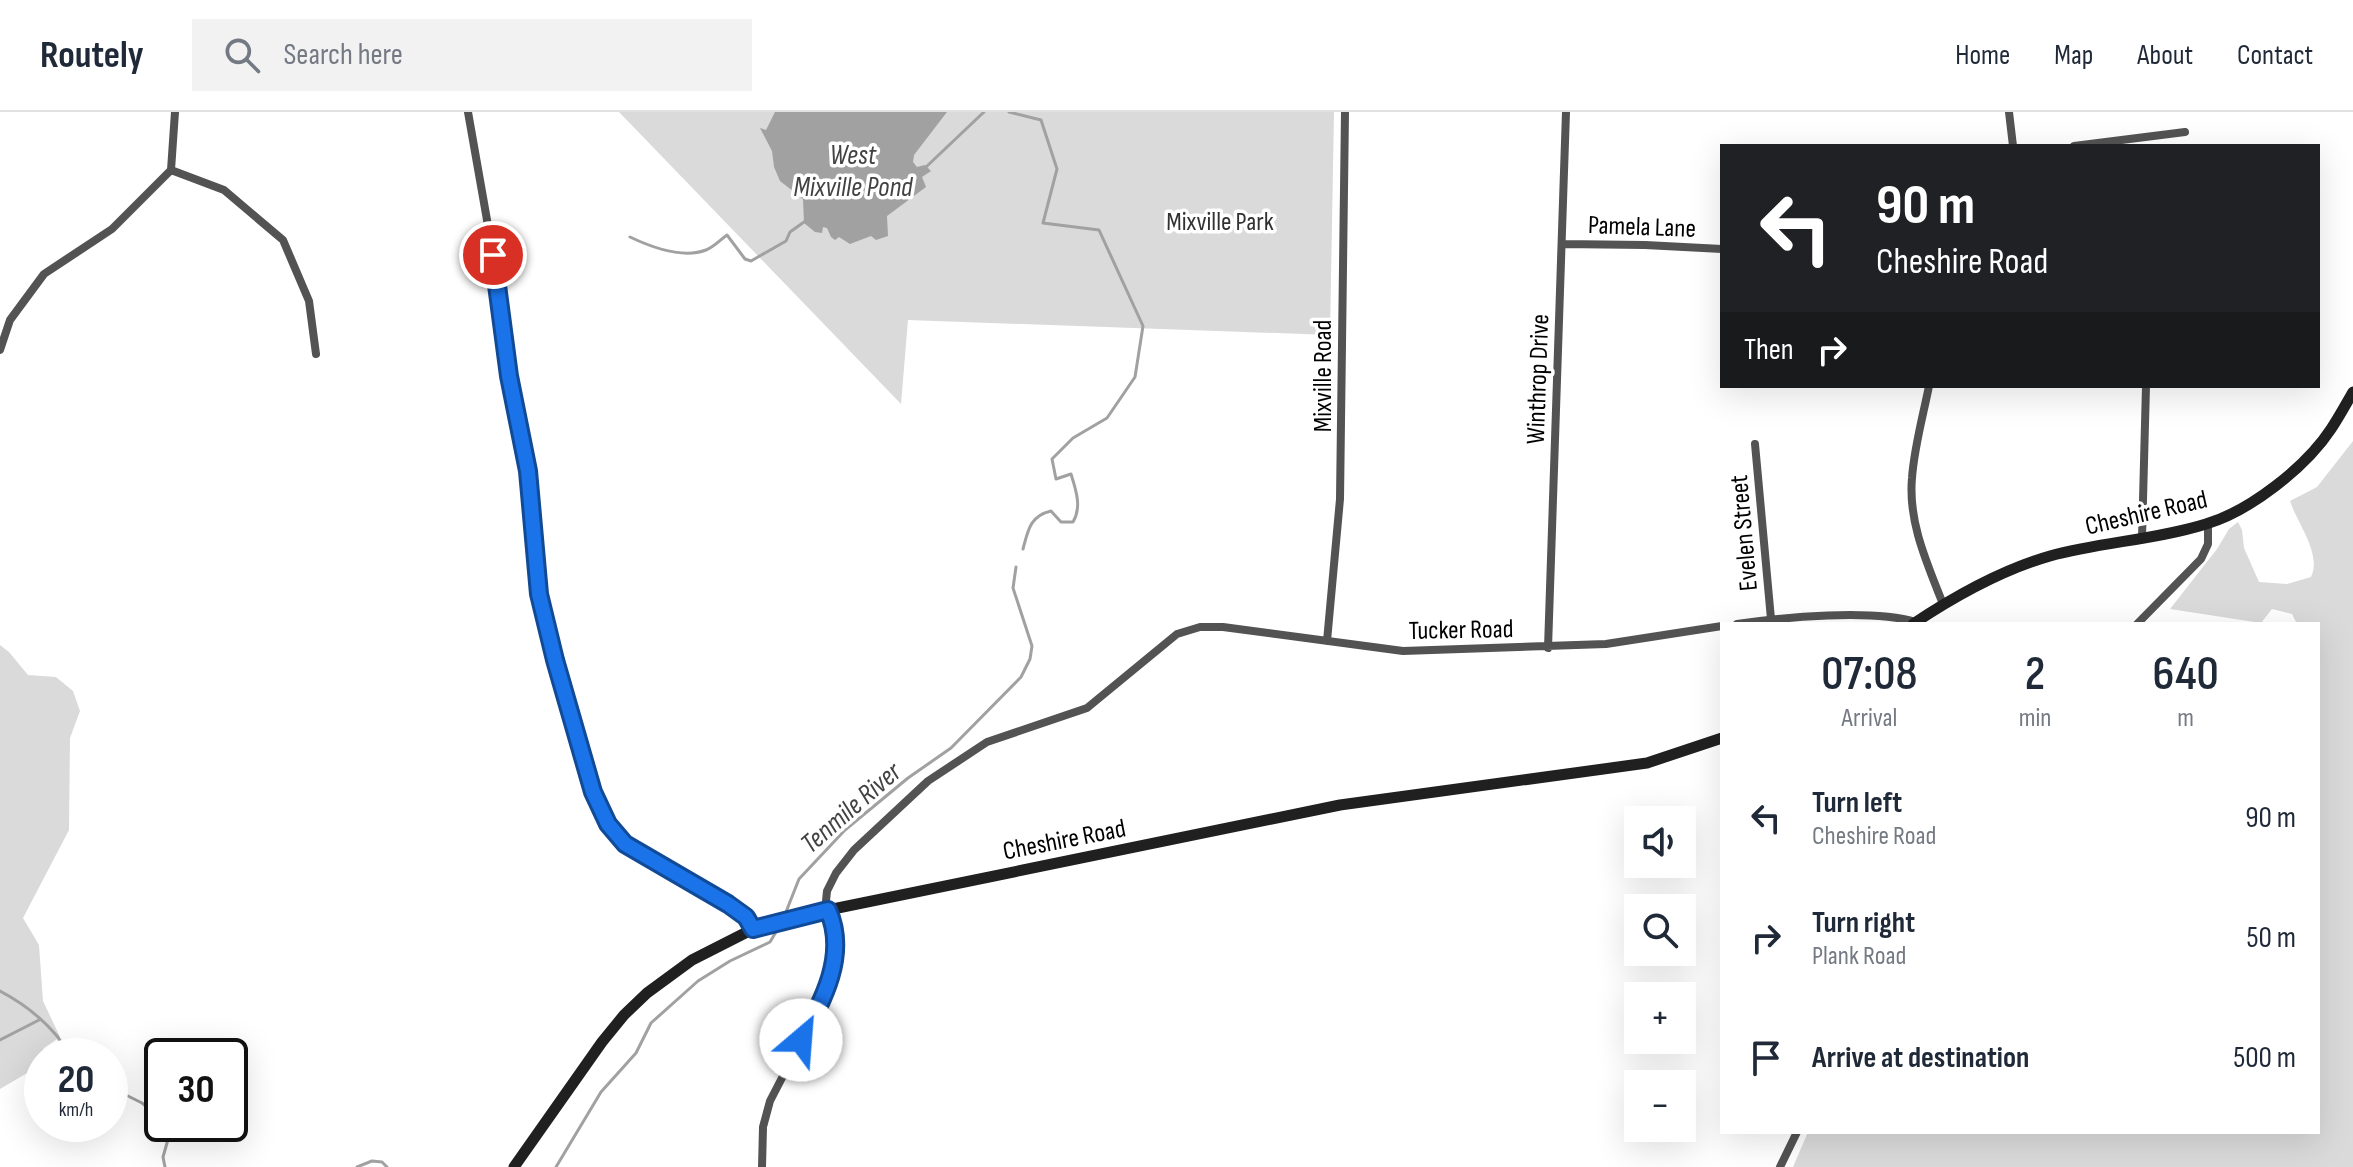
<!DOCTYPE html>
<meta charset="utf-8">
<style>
body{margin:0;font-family:"Sofia Sans Condensed",sans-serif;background:#f2f2f3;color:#1f2937;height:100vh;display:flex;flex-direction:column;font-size:30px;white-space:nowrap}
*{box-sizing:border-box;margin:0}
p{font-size:26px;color:#747a83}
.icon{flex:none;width:44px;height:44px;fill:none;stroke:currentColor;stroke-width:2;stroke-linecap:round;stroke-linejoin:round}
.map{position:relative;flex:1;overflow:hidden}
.sheet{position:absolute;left:1720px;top:510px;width:600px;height:512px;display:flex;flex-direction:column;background:#fff;border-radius:0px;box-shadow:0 8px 32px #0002}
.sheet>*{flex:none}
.guide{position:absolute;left:1720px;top:32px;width:600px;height:244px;border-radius:0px;box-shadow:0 8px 32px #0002;background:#202124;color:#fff;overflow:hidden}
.controls{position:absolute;left:1624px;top:694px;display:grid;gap:16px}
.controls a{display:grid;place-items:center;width:72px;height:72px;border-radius:0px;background:#fff;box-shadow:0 8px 32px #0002;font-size:40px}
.speed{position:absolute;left:24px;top:926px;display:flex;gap:16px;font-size:40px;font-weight:700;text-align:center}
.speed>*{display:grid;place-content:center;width:104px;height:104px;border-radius:50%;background:#fff;box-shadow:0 8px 32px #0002;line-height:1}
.speed small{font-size:20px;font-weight:400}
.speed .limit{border:4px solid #111;border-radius:12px;background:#fff;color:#111}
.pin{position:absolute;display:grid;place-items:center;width:68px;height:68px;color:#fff;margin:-34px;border:4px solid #fff;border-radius:50%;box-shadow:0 2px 8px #0007}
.me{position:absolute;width:88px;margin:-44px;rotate:27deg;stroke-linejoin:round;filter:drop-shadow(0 0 6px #0008)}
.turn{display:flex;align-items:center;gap:28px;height:168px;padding:0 24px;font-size:36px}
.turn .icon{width:104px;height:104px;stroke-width:2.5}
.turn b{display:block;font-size:56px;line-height:68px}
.then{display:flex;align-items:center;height:76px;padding:0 24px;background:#0003;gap:16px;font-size:30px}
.eta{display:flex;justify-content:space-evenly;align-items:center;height:136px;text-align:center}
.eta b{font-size:48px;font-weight:600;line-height:56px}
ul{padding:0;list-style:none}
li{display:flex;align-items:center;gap:24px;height:120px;padding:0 24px}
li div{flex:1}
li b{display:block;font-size:30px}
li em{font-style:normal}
header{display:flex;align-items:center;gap:48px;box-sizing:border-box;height:112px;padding:0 40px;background:#fff;border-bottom:2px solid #e0e1e3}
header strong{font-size:38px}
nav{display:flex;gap:44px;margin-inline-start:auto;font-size:28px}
.search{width:560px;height:72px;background:#f2f2f3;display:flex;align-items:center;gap:20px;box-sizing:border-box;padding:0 28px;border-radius:0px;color:#747a83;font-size:30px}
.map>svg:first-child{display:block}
.green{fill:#dadada}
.water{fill:#a1a1a1}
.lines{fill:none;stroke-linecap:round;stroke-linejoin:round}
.stream{stroke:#a1a1a1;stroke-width:3}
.minor{stroke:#535353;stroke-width:8}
.secondary{stroke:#202020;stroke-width:11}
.route-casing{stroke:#114b97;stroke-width:20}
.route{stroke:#1a73e8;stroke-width:14}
.labels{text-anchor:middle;stroke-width:7;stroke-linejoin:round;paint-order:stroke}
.park-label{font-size:26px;fill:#313131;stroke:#fff}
.street-label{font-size:26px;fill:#000;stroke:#fff}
.water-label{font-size:28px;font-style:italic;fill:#424242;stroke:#fff}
</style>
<header>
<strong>Routely</strong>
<div class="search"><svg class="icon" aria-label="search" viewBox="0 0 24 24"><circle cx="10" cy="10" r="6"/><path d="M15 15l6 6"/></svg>Search here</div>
<nav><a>Home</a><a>Map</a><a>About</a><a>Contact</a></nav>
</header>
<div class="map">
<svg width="2353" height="1055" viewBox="0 0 2353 1055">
<rect width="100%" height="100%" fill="#fff"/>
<path class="green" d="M 619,0 L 1334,0 L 1330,223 L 908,208 L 901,292 Z
M 2353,329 L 2353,1055 L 1793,1055 L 1808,1020 L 2318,1020 L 2318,512 L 2297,512 L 2292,502 L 2272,497 L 2261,511 L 2170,497 L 2217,437 L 2229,417 L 2238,410 L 2242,418 L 2244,436 L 2259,470 L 2287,472 L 2311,465 C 2322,442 2298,413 2290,389 L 2317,375 Z
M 0,533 L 9,540 L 28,563 L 56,565 L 73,579 L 80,599 L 70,626 L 69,718 L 23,806 L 39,833 L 43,889 L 60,925 L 44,936 L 34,957 L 0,977 Z"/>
<path class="water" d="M 775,0 L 947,0 L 914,43 L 913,50 L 917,55 L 925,53 L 931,59 L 922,65 L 926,75 L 887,104 L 888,124 L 876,128 L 871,124 L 850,132 L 839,125 L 835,128 L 831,125 L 827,116 L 823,115 L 822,121 L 815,120 L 804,111 L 803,87 L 780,69 L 774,55 L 772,39 L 760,16 L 766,18 Z"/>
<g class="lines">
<path class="stream" d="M 1009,0 L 1041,8 L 1057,57 L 1043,111 L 1099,118 L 1143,214 L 1135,265 L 1107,306 L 1073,326 L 1052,347 L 1056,367 L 1071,362 C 1076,378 1082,395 1073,410 L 1061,410 L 1051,399 C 1030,404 1028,418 1023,437
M 926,55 L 984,0
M 630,125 C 651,135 683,147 706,138 C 714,135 720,128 727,123 L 745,147 L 751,149 L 786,129 L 790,120 L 804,110
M 784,805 L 799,767 L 845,718 L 908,666 L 951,636 L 1021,565 L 1030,547 L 1032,534 L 1013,476 L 1016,455
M 0,879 C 21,890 41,905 57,924 C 63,932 64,939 74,944
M 0,928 L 39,908
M 110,975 L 142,991 L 162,1007
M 165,1055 L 163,1045 L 169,1024
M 357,1055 L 372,1049 L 382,1050 L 387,1055
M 556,1055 L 601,980 L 636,941 L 651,911 L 698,869 L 730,849 L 770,830 L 779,815"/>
<path class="minor" d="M 468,0 L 490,125 L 509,264 L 528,359 L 539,482 L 547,517 L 593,680 L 608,712 L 625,732 L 728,792 L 746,805 L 753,817
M 2009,0 L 2013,34
M 2074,34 L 2185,20
M 171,58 L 224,78 L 283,128 L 309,189 L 316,242
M 1562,132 L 1645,133 L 1722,137
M 0,238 L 10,208 L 44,162 L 112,117 L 171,58 L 175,0
M 1929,274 C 1923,304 1914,336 1912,366 C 1908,410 1927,451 1943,492
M 1755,332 L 1771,507
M 2142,426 L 2146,274
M 1737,512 C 1784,505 1872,497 1916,510
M 2137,512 L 2201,447 L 2208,432 L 2208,412
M 1327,529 L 1340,387 L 1345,0
M 1548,536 L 1566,0
M 762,1055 L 763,1015 L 770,989 L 812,908 L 833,857 L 836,820 L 826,789 L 827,779 L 836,761 L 854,738 L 928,669 L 987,630 L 1087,596 L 1177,522 L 1200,515 L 1223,515 L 1403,539 L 1606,532 L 1722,514
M 1780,1055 L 1797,1020"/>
<path class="secondary" d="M 1913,512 C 1955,484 2001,458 2050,444 C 2101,430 2155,428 2206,412 C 2250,399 2306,355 2331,317 C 2339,305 2346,292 2353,280
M 514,1055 L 602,930 L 624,903 L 647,881 L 692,848 L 753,817 L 828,798 L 1340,693 L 1647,651 L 1722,626"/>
</g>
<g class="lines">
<defs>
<path id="route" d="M 493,143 L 509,264 L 528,359 L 539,482 L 555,548 L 593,680 L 608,712 L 625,732 L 728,792 L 746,805 L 753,817 L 828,798 C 848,843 823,888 801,928"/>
</defs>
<use href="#route" class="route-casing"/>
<use href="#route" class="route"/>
</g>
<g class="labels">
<g class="park-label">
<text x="1220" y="118">Mixville Park</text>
</g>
<g class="street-label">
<text transform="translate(1642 114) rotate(2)" y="9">Pamela Lane</text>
<text transform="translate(1322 264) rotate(-90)" y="9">Mixville Road</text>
<text transform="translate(1537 267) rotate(-88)" y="9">Winthrop Drive</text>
<text transform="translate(2146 400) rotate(-13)" y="9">Cheshire Road</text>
<text transform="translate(1743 421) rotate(-95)" y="9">Evelen Street</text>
<text transform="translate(1461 517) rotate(-1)" y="9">Tucker Road</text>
<text transform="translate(1064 727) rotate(-11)" y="9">Cheshire Road</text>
</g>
<g class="water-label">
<text x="853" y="52">West<tspan x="853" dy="32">Mixville Pond</tspan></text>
<text transform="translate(850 695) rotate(-41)" y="10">Tenmile River</text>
</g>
</g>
</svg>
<div class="controls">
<a><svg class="icon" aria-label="sound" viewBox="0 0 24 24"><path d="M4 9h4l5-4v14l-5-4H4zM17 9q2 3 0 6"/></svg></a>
<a><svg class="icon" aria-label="search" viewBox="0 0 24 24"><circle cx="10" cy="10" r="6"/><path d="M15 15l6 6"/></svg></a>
<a>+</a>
<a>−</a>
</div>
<div class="speed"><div>20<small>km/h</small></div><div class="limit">30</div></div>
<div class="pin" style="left:493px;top:143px;background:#d93025"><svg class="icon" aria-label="arrive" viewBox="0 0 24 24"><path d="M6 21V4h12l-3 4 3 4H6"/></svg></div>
<svg class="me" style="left:801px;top:928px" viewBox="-20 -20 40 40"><circle r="19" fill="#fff"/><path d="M0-13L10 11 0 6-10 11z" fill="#1a73e8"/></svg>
<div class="guide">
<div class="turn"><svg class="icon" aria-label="left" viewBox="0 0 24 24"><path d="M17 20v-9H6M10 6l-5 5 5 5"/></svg><div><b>90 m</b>Cheshire Road</div></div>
<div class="then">Then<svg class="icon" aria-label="right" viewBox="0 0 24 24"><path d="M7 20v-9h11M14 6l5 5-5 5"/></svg></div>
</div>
<section class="sheet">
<div class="eta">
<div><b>07:08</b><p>Arrival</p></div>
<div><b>2</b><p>min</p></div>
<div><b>640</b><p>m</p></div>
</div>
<ul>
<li><svg class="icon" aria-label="left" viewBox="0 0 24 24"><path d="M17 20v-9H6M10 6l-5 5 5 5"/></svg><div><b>Turn left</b><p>Cheshire Road</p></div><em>90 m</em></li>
<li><svg class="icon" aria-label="right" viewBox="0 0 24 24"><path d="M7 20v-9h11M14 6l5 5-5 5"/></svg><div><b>Turn right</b><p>Plank Road</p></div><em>50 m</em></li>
<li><svg class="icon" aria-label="arrive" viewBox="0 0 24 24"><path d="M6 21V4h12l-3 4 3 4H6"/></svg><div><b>Arrive at destination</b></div><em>500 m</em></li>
</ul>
</section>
</div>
